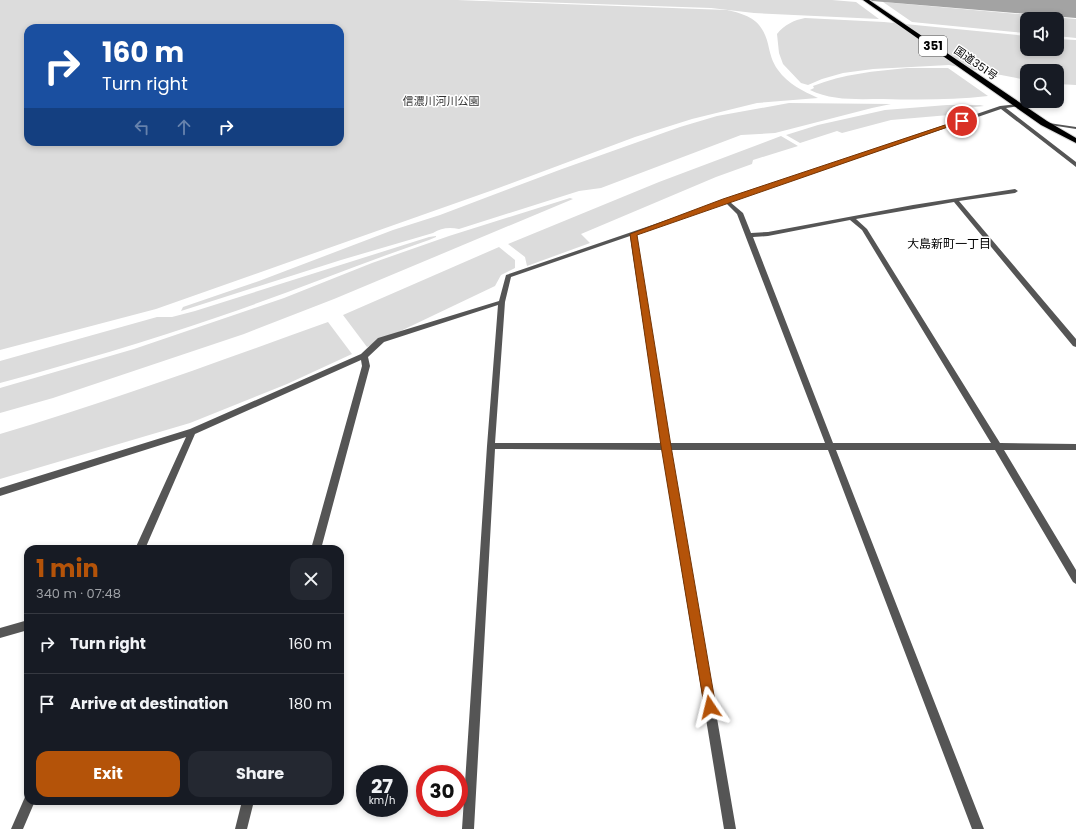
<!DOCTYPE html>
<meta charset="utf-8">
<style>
body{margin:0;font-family:Poppins,"Noto Sans JP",sans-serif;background:#242831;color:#f1f3f6;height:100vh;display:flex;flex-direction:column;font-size:15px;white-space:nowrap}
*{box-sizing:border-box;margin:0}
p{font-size:13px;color:#9ea1a6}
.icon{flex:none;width:22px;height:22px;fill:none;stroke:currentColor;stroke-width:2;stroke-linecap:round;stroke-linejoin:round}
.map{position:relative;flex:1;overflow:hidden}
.sheet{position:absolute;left:24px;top:545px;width:320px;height:260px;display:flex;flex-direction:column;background:#171b24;border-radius:12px;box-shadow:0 2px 6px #0003}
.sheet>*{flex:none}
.top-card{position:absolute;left:24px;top:24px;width:320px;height:122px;border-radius:12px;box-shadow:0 2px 6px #0003;background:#1a4fa0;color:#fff;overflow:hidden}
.controls{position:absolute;left:1020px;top:12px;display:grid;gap:8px}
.controls a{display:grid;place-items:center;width:44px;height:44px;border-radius:8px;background:#171b24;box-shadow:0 2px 6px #0003;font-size:20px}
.speed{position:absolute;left:356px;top:765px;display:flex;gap:8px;font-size:20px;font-weight:700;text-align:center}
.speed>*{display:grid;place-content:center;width:52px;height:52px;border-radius:50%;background:#171b24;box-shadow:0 2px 6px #0003;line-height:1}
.speed small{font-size:10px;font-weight:400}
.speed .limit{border:6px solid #d22;background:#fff;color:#111}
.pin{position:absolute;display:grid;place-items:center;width:34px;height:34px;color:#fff;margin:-17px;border:2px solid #fff;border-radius:50%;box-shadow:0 1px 4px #0007}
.me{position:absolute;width:44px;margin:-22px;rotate:350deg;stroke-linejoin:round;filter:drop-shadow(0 0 3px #0008)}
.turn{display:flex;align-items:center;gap:14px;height:84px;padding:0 12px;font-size:18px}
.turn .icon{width:52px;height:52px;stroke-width:2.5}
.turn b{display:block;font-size:28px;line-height:34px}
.lanes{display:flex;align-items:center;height:38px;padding:0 12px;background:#0003;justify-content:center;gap:20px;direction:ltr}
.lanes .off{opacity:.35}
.round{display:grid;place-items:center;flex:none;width:42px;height:42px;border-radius:12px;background:#242831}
.headline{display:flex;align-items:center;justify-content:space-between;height:68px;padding:0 12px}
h1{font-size:24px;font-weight:700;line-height:30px;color:#b45309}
.primary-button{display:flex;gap:8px;margin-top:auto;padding:8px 12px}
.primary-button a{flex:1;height:46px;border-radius:12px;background:#b45309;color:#fff;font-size:16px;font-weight:700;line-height:46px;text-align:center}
.primary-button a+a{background:#242831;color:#f1f3f6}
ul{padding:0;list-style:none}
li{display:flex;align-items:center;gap:12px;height:60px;padding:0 12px;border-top:1px solid #363941}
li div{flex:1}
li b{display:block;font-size:15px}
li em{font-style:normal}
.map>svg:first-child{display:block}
.green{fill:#dcdcdc;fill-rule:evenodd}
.water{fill:#a3a3a3}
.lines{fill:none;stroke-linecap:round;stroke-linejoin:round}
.highway-casing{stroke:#dbdbdb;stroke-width:2}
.street{fill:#555;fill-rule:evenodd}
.highway{fill:#000;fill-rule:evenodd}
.route{fill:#b45309;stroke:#753606}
.labels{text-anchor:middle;stroke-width:3;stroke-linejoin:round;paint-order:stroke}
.far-street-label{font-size:11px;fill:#000;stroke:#fff}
.far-park-label{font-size:11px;fill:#333;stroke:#fff}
.shield{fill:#fff;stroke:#4c4c4c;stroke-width:1}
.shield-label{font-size:12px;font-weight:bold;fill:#000}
.far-neighbourhood-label{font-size:12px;fill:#000;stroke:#fff}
</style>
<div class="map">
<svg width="1076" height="829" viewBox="0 0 1076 829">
<rect width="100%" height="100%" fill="#fff"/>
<path class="green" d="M 0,0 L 457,0 L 727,10 C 749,15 762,20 768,44 C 770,53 772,62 778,70 C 788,84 803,91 818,98 L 757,103 L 692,119 L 635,137 L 493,190 L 156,309 L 0,350 ZM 28,28 L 340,28 L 340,142 L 28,142 Z
M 481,0 L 832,0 L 856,2 L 879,19 L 754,13 L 711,8 Z
M 883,2 L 1076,19 L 1076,38 L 1057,36 L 1057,19 L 1027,19 L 1027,33 L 1014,32 L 912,22 Z
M 805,18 L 884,22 L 1027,36 L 1027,49 L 1057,49 L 1057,39 L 1076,40 L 1076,85 L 1057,84 L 1057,71 L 1027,71 L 1027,80 L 949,65 L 873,69 L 843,73 L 822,79 L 808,85 L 801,83 L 783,64 L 779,53 L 777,34 C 784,25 794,20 805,18 Z
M 907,68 L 948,68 L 988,96 C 953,100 918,100 883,99 C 858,99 832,101 810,90 L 814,88 L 813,86 C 843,74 875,71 907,68 Z
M 789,103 L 891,104 L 872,108 L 775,133 L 741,135 L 601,188 L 579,191 L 459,229 C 449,227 441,228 433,233 L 341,260 L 181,311 L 183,307 L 259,281 L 393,230 L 440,215 L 562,169 L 680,127 L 717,116 Z
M 947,105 L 980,105 L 984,106 L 967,108 L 974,113 L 955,117 L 949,115 L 891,120 L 842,133 L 837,131 L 800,143 L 786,135 L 818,125 L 885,110 Z
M 781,136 L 798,146 L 753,160 L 752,164 L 716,177 L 581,234 L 590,243 L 527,266 L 525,257 L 508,244 L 659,182 Z
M 570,198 L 573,199 L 334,299 L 244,334 L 53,398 L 0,413 L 0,388 L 134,349 L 284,298 L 372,263 L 449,236 Z
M 436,236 L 436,237 L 429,240 C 359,264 291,292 221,316 C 148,341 74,363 0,383 L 0,361 L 157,317 L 172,317 L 195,311 L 429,237 Z
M 499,247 L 515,260 L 515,268 L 501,275 L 495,286 L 367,347 L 343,315 Z
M 328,322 L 352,354 L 287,384 L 190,423 L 0,479 L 0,434 C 111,401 220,361 328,322 Z"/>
<path class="water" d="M 860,0 L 1076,0 L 1076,18 Z"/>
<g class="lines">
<defs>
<path id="highway" d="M 863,0 L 869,0 L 1047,121 L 1076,138 L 1076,143 L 1041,125 Z"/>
</defs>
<use href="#highway" class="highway-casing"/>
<path class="street" d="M 1018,104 L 1020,104 L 1020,106 L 1006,108 L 1076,162 L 1076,167 L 1001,109 L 730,202 L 743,213 L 751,233 L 768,232 L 913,205 L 1015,189 L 1018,191 L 1015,193 L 959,201 L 1076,339 L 1076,347 L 1073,346 L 954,202 L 856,219 L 867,229 L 1000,443 L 1076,444 L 1076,450 L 1004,450 L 1076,570 L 1076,584 L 1073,582 L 995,450 L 836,450 L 984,829 L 972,829 L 828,450 L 671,450 L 736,829 L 724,829 L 662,450 L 495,449 L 474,829 L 462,829 L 487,446 L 498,305 L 384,342 L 368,357 L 370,366 L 321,549 L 311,549 L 362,366 L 361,360 L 195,434 L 145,549 L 135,549 L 186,437 L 0,496 L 0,488 L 190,429 L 361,354 L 378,338 L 499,301 L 506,275 L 1000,106 ZM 726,203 L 737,214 L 825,443 L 670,443 L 636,234 ZM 850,220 L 862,230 L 991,443 L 833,443 L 753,237 L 768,236 ZM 630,236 L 661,443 L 495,443 L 505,302 L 511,277 Z
M 1042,122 L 1076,127 L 1076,129 L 1044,124 L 1042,124 Z
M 28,620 L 28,630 L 0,638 L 0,628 Z
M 28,795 L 28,801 L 35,801 L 23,829 L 11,829 L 25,797 Z
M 242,801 L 254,801 L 247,829 L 235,829 Z"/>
<use href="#highway" class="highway"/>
</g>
<path class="route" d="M 960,120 L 965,121 L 637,235 L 671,446 L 716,707 L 714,711 L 710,713 L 705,711 L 661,446 L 630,234 L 723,199 Z"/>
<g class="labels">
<g class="far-street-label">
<text transform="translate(976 63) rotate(35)" y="4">国道351号</text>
</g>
<g class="far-park-label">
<text x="441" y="105">信濃川河川公園</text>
</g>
<rect class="shield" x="919" y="36" width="28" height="20" rx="3"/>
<g class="shield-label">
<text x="933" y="50">351</text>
</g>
<g class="far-neighbourhood-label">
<text x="949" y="248">大島新町一丁目</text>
</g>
</g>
</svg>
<div class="controls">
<a><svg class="icon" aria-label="sound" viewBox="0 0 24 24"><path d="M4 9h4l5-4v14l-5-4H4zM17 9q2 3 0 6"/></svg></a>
<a><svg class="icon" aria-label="search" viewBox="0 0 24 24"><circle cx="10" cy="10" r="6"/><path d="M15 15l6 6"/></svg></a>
</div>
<div class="speed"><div>27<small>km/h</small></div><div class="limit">30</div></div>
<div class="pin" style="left:962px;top:121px;background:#d93025"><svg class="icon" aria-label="arrive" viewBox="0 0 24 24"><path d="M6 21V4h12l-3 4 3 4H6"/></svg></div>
<svg class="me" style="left:710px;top:707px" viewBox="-20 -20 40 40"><path d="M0-17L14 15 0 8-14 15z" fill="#b45309" stroke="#fff" stroke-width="4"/></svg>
<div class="top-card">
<div class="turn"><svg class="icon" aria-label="right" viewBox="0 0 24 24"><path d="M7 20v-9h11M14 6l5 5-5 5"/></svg><div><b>160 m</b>Turn right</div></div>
<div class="lanes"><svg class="icon off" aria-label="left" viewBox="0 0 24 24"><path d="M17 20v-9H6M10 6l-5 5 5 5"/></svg><svg class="icon off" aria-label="ahead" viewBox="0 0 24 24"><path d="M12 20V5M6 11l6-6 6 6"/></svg><svg class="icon" aria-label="right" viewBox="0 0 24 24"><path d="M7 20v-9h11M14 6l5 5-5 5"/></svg></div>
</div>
<section class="sheet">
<div class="headline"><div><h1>1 min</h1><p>340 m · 07:48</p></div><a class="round"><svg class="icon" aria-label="close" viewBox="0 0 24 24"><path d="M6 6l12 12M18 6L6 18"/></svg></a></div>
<ul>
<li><svg class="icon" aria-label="right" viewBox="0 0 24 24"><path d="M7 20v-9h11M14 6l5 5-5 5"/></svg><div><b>Turn right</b></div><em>160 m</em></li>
<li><svg class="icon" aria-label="arrive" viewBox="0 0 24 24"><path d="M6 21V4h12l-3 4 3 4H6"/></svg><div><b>Arrive at destination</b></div><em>180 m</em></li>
</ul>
<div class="primary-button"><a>Exit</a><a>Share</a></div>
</section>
</div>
